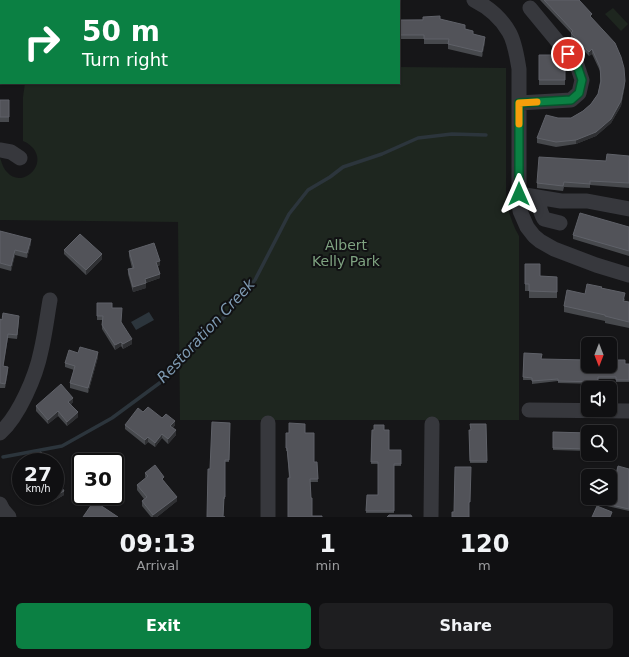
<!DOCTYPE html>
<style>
body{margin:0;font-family:"DejaVu Sans",sans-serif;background:#1e1e20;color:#f1f3f6;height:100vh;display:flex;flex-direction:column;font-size:15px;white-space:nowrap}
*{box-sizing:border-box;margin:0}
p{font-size:13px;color:#9c9d9f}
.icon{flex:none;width:22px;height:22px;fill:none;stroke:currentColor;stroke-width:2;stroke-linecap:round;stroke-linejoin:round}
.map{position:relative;height:517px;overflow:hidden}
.side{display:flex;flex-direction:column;background:#101012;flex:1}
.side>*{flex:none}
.banner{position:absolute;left:0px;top:0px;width:400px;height:84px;box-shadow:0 1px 3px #0004,0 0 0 1px #303032;background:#0b8043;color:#fff;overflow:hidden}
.needle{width:26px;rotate:180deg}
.controls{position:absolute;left:581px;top:337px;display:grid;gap:8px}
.controls a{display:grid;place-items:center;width:36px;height:36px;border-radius:6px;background:#101012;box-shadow:0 1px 3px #0004,0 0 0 1px #303032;font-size:20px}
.speed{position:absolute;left:12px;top:453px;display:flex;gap:8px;font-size:20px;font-weight:700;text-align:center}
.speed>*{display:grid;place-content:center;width:52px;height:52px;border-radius:50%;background:#101012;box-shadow:0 1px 3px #0004,0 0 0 1px #303032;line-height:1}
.speed small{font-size:10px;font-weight:400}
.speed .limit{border:2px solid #111;border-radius:6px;background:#fff;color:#111}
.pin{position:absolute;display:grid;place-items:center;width:34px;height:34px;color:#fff;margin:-17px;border:2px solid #fff;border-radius:50%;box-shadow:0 1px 4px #0007}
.me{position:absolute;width:44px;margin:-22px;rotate:0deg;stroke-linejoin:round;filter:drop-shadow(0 0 3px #0008)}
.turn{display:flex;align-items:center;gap:14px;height:84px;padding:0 16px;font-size:18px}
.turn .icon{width:52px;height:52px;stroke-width:2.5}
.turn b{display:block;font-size:28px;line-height:34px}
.eta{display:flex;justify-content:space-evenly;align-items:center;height:68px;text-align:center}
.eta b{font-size:24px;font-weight:700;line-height:28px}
.button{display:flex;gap:8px;margin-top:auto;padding:8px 16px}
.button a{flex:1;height:46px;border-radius:6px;background:#0b8043;color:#fff;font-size:16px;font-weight:700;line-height:46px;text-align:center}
.button a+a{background:#1e1e20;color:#f1f3f6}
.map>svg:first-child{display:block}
.green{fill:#1e261f}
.water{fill:#2c353c}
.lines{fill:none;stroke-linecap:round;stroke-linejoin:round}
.stream{stroke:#2c353c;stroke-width:3.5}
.minor{stroke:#37383d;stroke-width:15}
.wall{fill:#47494d}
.shaded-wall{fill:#2f3033}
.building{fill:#525359;stroke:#5f6168}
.route-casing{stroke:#07532c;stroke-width:10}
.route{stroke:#0b8043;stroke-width:7}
.slow{stroke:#f59e0b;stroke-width:7}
.labels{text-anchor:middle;stroke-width:4;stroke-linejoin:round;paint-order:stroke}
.park-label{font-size:14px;fill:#7fa381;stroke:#111113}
.water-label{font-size:15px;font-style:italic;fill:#7f9bb3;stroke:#111113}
</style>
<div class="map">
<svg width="629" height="517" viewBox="0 0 629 517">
<rect width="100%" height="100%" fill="#161618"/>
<path class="green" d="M 613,8 L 628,24 L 621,31 L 605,14 Z
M 399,67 L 506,68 L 506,193 C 507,208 511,222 519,236 L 519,420 L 180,420 L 178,222 L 0,220 L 0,158 C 2,163 3,168 7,172 C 21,189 48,166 33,148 C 30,145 28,143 23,141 L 23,97 L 25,83 L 399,83 Z"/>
<path class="water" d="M 149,312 L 154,320 L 136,330 L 131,322 Z"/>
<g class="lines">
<path class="stream" d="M 3,457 L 62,446 L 112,418 L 169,376 L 227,314 L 255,280 L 289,214 L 308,190 L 330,177 L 343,167 L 382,154 L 418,138 L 452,134 L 486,135"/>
<path class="minor" d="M 474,0 C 488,7 501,18 509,32 C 515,42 517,57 519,69 L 519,202 L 520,211 L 527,227 L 534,236 L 540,241 L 554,249 L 596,265 L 629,275
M 519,103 L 571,100 L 579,93 L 582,80 L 577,65 L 530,8
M 0,150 L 11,152 L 20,158
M 519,194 L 561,201 L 587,201 L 629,209
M 542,198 C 538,206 540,211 544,219 L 560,223
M 529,410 L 629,411
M 268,423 L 268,517
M 0,433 C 19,416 36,376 41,351 C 45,334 47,317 50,300
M 0,504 L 3,510 L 9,517
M 431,517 L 432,424"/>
</g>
<path class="wall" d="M 540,0 L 579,0 L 592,19 L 625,85 L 621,106 L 611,123 L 596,136 L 576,144 L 556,147 L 537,143 L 537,138 L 558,118 L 571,118 L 583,111 L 591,104 L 598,94 L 600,82 L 600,71 L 592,54 L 589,56 L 571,37 L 571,33 Z
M 440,19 L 465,29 L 485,42 L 482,57 L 448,49 L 448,44 L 424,44 L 424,39 L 399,39 L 399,20 Z
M 539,55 L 565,60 L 565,85 L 539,85 Z
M 0,100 L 9,100 L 9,122 L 0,122 Z
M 629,156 L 629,188 L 590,185 L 590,188 L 564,187 L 563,191 L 537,188 L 537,183 Z
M 629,227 L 629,256 L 573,239 L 573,235 Z
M 0,231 L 31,243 L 27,258 L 15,255 L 11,271 L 0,268 Z
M 64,250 L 102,259 L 86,275 L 64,254 Z
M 129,251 L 160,265 L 158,266 L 160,278 L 146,283 L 146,288 L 133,292 L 128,274 L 128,269 L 132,268 L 129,256 Z
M 525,264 L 540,276 L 557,277 L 557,298 L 529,298 L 529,291 L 525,291 Z
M 602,288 L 625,299 L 624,301 L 629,302 L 629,328 L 605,323 L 605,321 L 564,312 L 564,306 L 585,294 Z
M 97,303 L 112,308 L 122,323 L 132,344 L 123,349 L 121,346 L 115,350 L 102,329 L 102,320 L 97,320 Z
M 0,319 L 19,320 L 17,339 L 8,338 L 3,366 L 8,371 L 5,388 L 0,388 Z
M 78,353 L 98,357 L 88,393 L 70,388 L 70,383 L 74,370 L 65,367 L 65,363 Z
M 524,353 L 542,359 L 588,366 L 629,364 L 629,382 L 616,382 L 616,379 L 598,379 L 598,384 L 558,383 L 558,381 L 532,384 L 532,380 L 523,380 Z
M 73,402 L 71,404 L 78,417 L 67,426 L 58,416 L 48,424 L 36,411 L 36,406 Z
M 143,412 L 162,418 L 175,425 L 173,428 L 176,435 L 168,444 L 162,438 L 155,447 L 148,442 L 145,445 L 125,429 L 125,425 Z
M 230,423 L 229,462 L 225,462 L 225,499 L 224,499 L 223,517 L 207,517 L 210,469 Z
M 486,424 L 487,463 L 470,463 L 469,430 L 471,430 Z
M 372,430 L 384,430 L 389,450 L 401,450 L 401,466 L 394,466 L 394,513 L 366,513 L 367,495 L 378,495 L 378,464 L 371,464 Z
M 553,432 L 588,433 L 588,451 L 553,450 Z
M 286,433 L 305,433 L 314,462 L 317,462 L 318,482 L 310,482 L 312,516 L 288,517 L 289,478 L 287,451 L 286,451 Z
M 21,464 L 21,481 L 16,472 L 16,467 Z
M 629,469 L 629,511 L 607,506 L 607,504 L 612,491 Z
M 145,473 L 164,481 L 177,501 L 157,517 L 151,517 L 142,506 L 142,501 L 144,499 L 137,490 L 137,485 L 146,478 L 145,477 Z
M 64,495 L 52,502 L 49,496 L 55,496 Z"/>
<path class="shaded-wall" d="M 485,37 L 485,42 L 482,57 L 482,52 Z
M 592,49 L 592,54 L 589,56 L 589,52 Z
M 625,81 L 625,85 L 621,106 L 611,123 L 596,136 L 576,144 L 576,140 Z
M 31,239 L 31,243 L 27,258 L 27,253 Z
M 15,250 L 15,255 L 11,271 L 11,266 Z
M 102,254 L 102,259 L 86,275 L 86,270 Z
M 160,261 L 160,265 L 156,266 L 156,262 Z
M 160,274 L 160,278 L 145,283 L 145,279 Z
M 146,283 L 146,288 L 133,292 L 133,287 Z
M 19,316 L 19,320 L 17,339 L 17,335 Z
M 8,334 L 8,338 L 3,370 L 3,366 Z
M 132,339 L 132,344 L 123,349 L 123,344 Z
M 121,342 L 121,346 L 115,350 L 115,345 Z
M 98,352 L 98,357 L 88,393 L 88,388 Z
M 8,367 L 8,371 L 5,388 L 5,384 Z
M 73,398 L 73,402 L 68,406 L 68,402 Z
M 58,411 L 58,416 L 48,424 L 48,420 Z
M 78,412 L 78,417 L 67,426 L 67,422 Z
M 175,421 L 175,425 L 170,431 L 170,426 Z
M 176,430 L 176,435 L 168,444 L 168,439 Z
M 162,434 L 162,438 L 155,447 L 155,443 Z
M 148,437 L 148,442 L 145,445 L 145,440 Z
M 64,491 L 64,495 L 52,502 L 52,497 Z
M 177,497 L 177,501 L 157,517 L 153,517 L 153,515 Z"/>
<path class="building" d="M 544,0 L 579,0 L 592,14 L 590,16 L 615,43 L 621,57 L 624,68 L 625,81 L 621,101 L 611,119 L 596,132 L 576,140 L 556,142 L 537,138 L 546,115 L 558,118 L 571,118 L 583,111 L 591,104 L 598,94 L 601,81 L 600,67 L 592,49 L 589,52 L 571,33 L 573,31 Z
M 440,16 L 440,19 L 465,25 L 465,29 L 473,31 L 473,34 L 485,37 L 482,52 L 448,44 L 449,39 L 424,39 L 424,35 L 399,35 L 399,20 L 423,20 L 423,17 Z
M 0,45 L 1,45 L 1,66 L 0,66 Z
M 539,55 L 561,55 L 565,60 L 565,80 L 539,80 Z
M 0,100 L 9,100 L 9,117 L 0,117 Z
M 607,154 L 629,156 L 629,183 L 590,181 L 590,184 L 564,182 L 563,186 L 537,183 L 539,157 L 606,161 Z
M 580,213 L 629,227 L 629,251 L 573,235 Z
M 0,231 L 31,239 L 27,253 L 15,250 L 11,266 L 0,263 Z
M 80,234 L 102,254 L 86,270 L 64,250 Z
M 154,243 L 160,261 L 156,262 L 160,274 L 145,279 L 146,283 L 133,287 L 128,269 L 134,268 L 129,251 Z
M 525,264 L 540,264 L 540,276 L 557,277 L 557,292 L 529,291 L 529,284 L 525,284 Z
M 587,284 L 602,287 L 601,288 L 625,293 L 623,301 L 629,302 L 629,322 L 605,316 L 605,315 L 564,306 L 567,290 L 585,294 Z
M 97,303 L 112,303 L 112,308 L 122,308 L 121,322 L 132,339 L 123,344 L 121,342 L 115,345 L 102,325 L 103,316 L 97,316 Z
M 3,313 L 19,316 L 17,335 L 8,334 L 3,366 L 8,367 L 5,384 L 0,383 L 0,319 L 2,320 Z
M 80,347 L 98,352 L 88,388 L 70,383 L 75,366 L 65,363 L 69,350 L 78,353 Z
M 524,353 L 542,354 L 541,359 L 588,360 L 588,366 L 610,366 L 610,364 L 615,364 L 616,360 L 625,360 L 625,364 L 629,364 L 629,380 L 616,380 L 616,377 L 598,377 L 598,382 L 558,381 L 558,379 L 532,381 L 532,378 L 523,377 Z
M 61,384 L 73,398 L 68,402 L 78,412 L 67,422 L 58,411 L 48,420 L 36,406 Z
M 148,407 L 162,418 L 166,414 L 175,421 L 170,426 L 176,430 L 168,439 L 162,434 L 155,443 L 148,437 L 145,440 L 125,425 L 138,408 L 143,412 Z
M 212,422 L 230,423 L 229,460 L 225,460 L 225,497 L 224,497 L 223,517 L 225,517 L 207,517 L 208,469 L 210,469 Z
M 289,423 L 305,424 L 305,433 L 314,433 L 314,462 L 317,462 L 318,479 L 310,479 L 311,498 L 312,498 L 312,516 L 322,516 L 322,517 L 288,517 L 288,478 L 290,478 L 287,448 L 286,448 L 286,433 L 289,433 Z
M 470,424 L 486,424 L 487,461 L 470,461 L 469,430 L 471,430 Z
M 374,425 L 384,425 L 384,430 L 389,430 L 389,450 L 401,450 L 401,464 L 394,464 L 394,511 L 366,511 L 367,495 L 378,495 L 378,462 L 371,462 L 372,430 L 374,430 Z
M 553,432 L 588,433 L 588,449 L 553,448 Z
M 41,452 L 47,462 L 24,462 Z
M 21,464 L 21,476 L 16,467 Z
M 155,465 L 164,477 L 162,479 L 177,497 L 153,515 L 142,501 L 147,497 L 137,485 L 148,476 L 145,473 Z
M 618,466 L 629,469 L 629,509 L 607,504 L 609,498 L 610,498 L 610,491 L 612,491 Z
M 455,467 L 471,467 L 470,502 L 469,502 L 469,517 L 452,517 L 452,512 L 454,512 Z
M 55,476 L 64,491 L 55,496 Z
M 94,501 L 118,517 L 83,517 Z
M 597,506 L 612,512 L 610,517 L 592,517 Z
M 389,515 L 411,515 L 412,517 L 387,517 Z"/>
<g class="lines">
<defs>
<path id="route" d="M 519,194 L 519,103 L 571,100 L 579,93 L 582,80 L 577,65 L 568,54"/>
</defs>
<use href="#route" class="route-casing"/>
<use href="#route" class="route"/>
<path class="slow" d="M 519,124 L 519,103 L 537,102"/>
</g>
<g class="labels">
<g class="park-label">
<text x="346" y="250">Albert<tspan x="346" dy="16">Kelly Park</tspan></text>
</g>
<g class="water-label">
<text transform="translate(206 331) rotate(-47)" y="5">Restoration Creek</text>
</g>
</g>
</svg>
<div class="controls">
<a><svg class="needle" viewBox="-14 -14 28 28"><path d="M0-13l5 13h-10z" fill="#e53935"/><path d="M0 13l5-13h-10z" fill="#9c9d9f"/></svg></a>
<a><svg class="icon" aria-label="sound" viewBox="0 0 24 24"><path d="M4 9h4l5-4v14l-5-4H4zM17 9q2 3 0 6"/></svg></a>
<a><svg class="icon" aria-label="search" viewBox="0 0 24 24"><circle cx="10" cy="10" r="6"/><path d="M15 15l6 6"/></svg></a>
<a><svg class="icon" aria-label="layers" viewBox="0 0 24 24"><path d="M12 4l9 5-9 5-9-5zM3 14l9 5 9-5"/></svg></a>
</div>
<div class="speed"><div>27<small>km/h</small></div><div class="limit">30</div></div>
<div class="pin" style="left:568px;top:54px;background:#d93025"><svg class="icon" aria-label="arrive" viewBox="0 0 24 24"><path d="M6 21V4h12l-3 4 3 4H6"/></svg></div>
<svg class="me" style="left:519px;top:194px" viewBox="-20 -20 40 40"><path d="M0-17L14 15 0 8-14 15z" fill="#0b8043" stroke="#fff" stroke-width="4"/></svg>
<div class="banner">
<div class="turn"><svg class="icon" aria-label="right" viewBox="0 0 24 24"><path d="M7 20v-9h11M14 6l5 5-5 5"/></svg><div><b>50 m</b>Turn right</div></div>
</div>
</div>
<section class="side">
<div class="eta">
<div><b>09:13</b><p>Arrival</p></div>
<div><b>1</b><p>min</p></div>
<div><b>120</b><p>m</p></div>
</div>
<div class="button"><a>Exit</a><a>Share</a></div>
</section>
